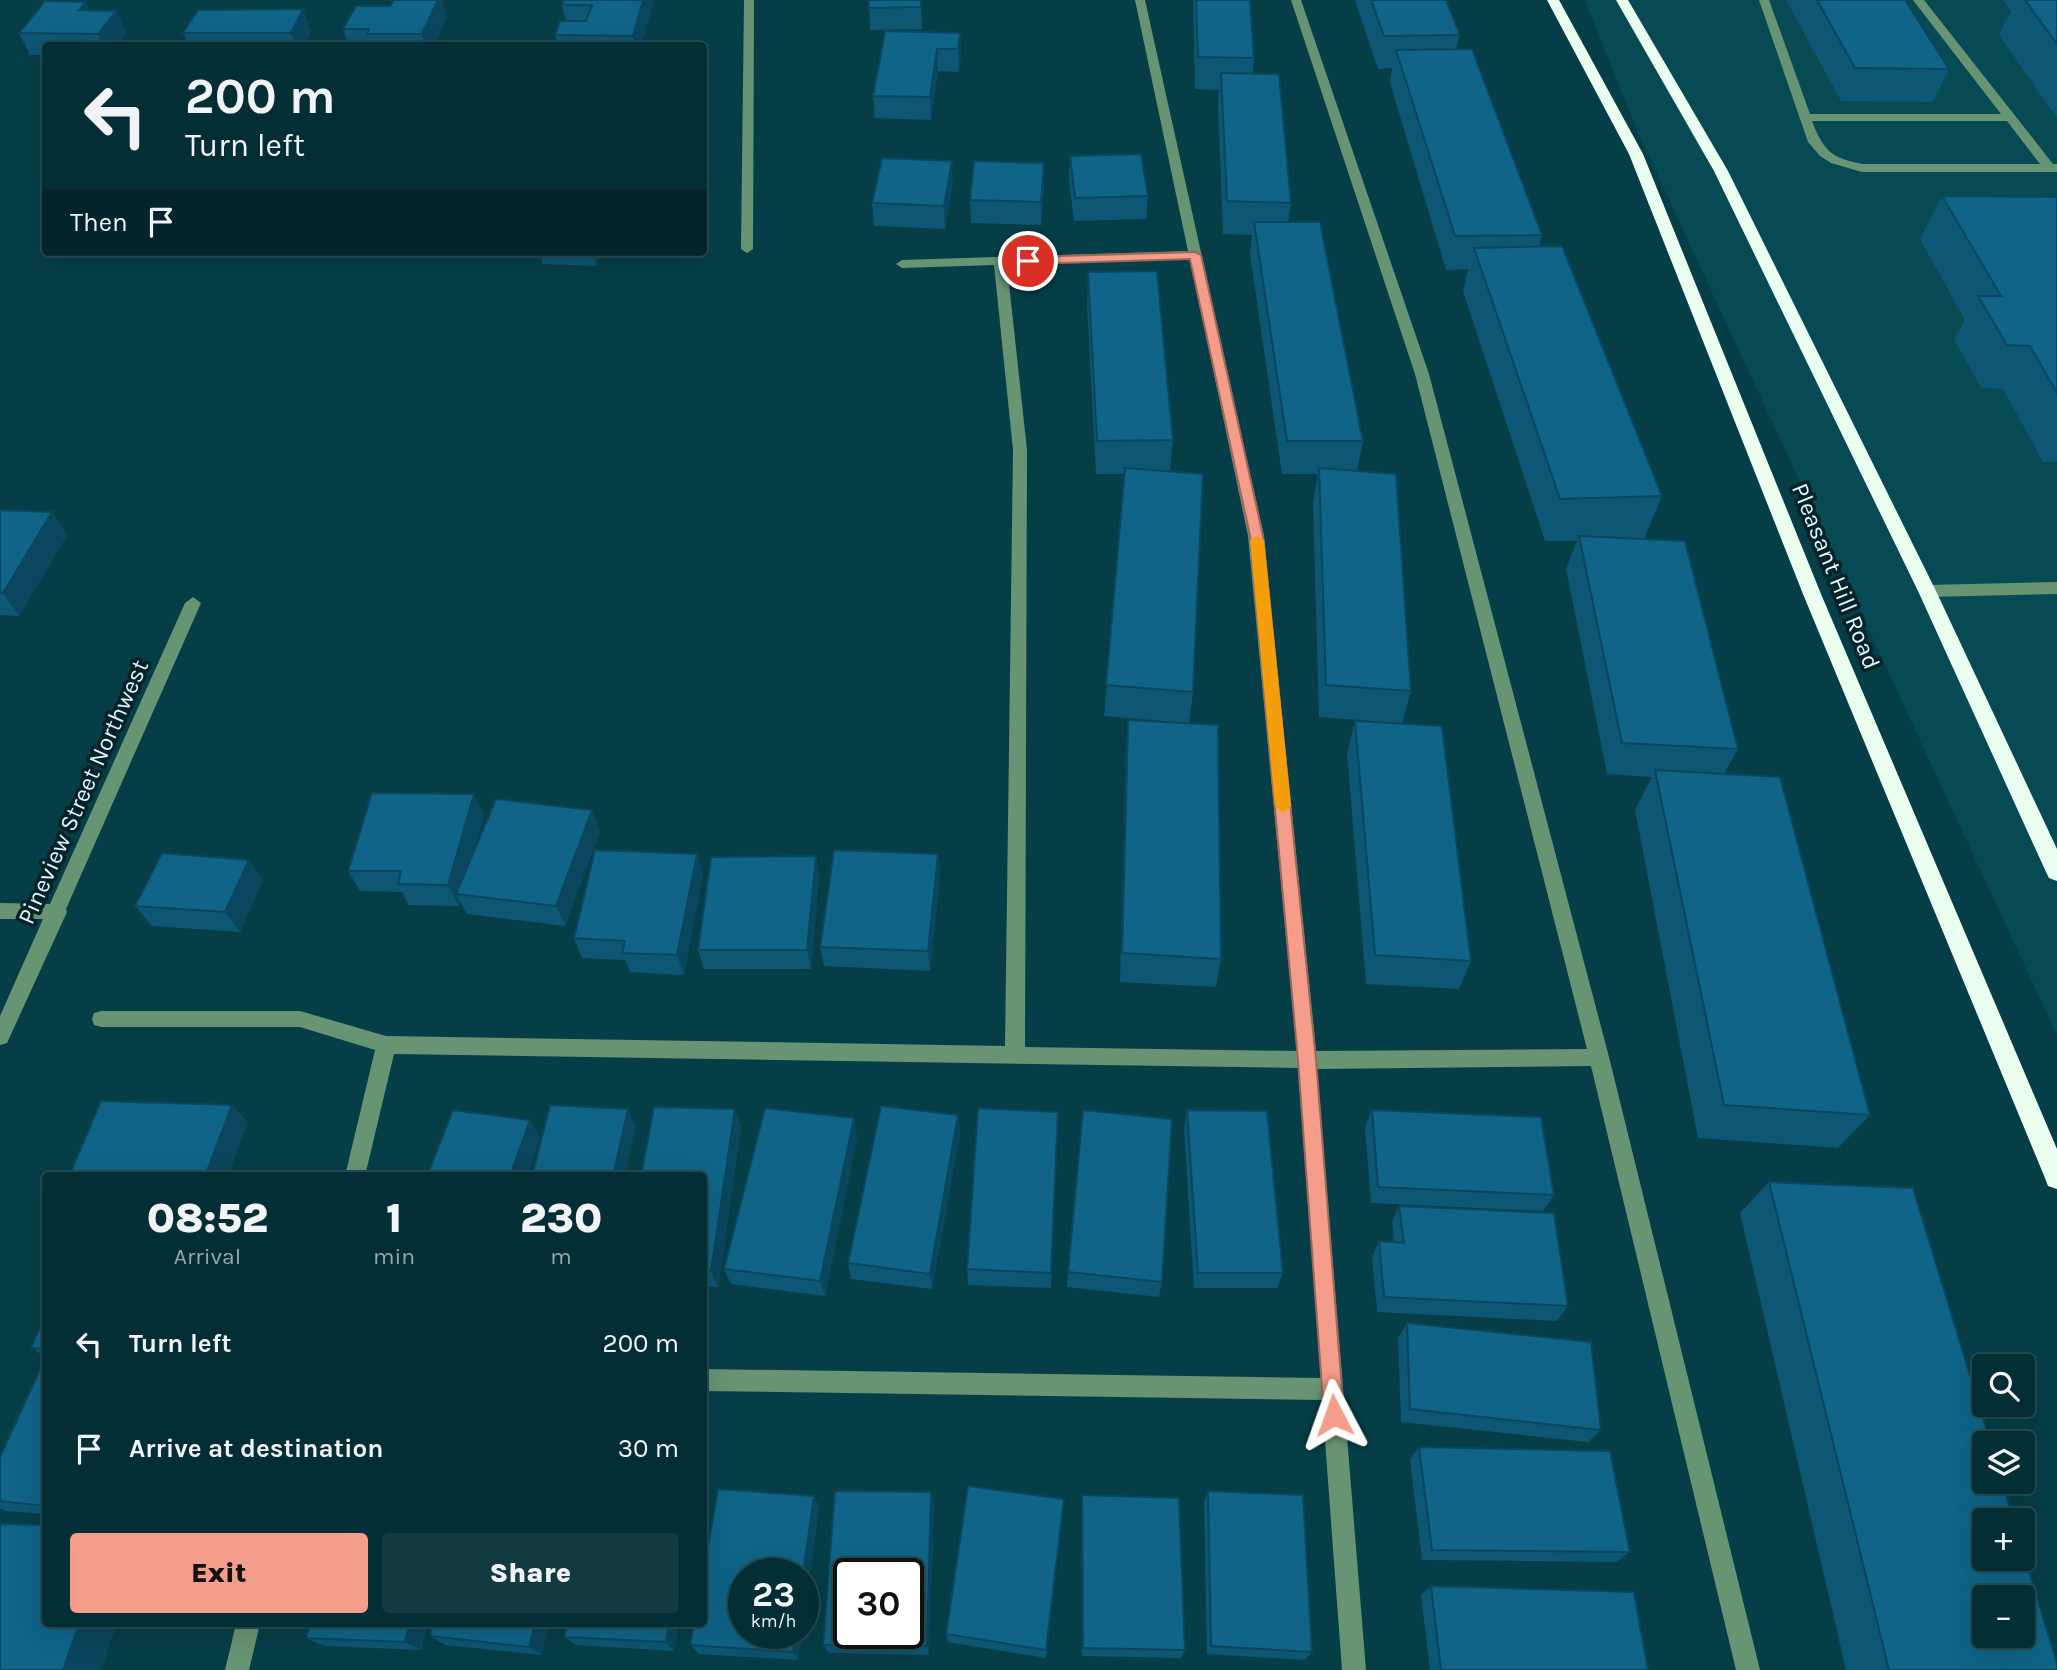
<!DOCTYPE html>
<meta charset="utf-8">
<style>
body{margin:0;font-family:Karla,sans-serif;background:#123a41;color:#f1f3f6;height:100vh;display:flex;flex-direction:column;font-size:26px;white-space:nowrap}
*{box-sizing:border-box;margin:0}
p{font-size:23px;color:#97a8ad}
.icon{flex:none;width:38px;height:38px;fill:none;stroke:currentColor;stroke-width:2;stroke-linecap:round;stroke-linejoin:round}
.map{position:relative;flex:1;overflow:hidden}
.side{position:absolute;left:42px;top:1172px;width:665px;height:455px;display:flex;flex-direction:column;background:#042e35;border-radius:7px;box-shadow:0 7px 28px #0002,0 0 0 2px #254a50}
.side>*{flex:none}
.guide{position:absolute;left:42px;top:42px;width:665px;height:214px;border-radius:7px;box-shadow:0 7px 28px #0002,0 0 0 2px #254a50;background:#042e35;color:#f1f3f6;overflow:hidden}
.tools{position:absolute;left:1972px;top:1354px;display:grid;gap:14px}
.tools a{display:grid;place-items:center;width:63px;height:63px;border-radius:7px;background:#042e35;box-shadow:0 7px 28px #0002,0 0 0 2px #254a50;font-size:35px}
.speed{position:absolute;left:728px;top:1558px;display:flex;gap:14px;font-size:35px;font-weight:700;text-align:center}
.speed>*{display:grid;place-content:center;width:91px;height:91px;border-radius:50%;background:#042e35;box-shadow:0 7px 28px #0002,0 0 0 2px #254a50;line-height:1}
.speed small{font-size:18px;font-weight:400}
.speed .limit{border:4px solid #111;border-radius:10px;background:#fff;color:#111}
.pin{position:absolute;display:grid;place-items:center;width:60px;height:60px;color:#fff;margin:-30px;border:4px solid #fff;border-radius:50%;box-shadow:0 2px 7px #0007}
.me{position:absolute;width:77px;margin:-38px;rotate:356deg;stroke-linejoin:round;filter:drop-shadow(0 0 5px #0008)}
.turn{display:flex;align-items:center;gap:24px;height:147px;padding:0 28px;font-size:32px}
.turn .icon{width:91px;height:91px;stroke-width:2.5}
.turn b{display:block;font-size:49px;line-height:60px}
.then{display:flex;align-items:center;height:66px;padding:0 28px;background:#0003;gap:14px;font-size:26px}
.eta{display:flex;justify-content:space-evenly;align-items:center;height:119px;text-align:center}
.eta b{font-size:42px;font-weight:800;line-height:49px}
.primary-button{display:flex;gap:14px;margin-top:auto;padding:14px 28px}
.primary-button a{flex:1;height:80px;border-radius:7px;background:#f49d8b;color:#111;font-size:28px;font-weight:800;line-height:80px;text-align:center}
.primary-button a+a{background:#123a41;color:#f1f3f6}
ul{padding:0;list-style:none}
li{display:flex;align-items:center;gap:21px;height:105px;padding:0 28px}
li div{flex:1}
li b{display:block;font-size:26px}
li em{font-style:normal}
.map>svg:first-child{display:block}
.built{fill:#084a54}
.lines{fill:none;stroke-linecap:round;stroke-linejoin:round}
.minor{fill:#679473;fill-rule:evenodd}
.highway{fill:#eaffef;fill-rule:evenodd}
.wall{fill:#0d5674}
.shaded-wall{fill:#0a465e}
.building{fill:#0f6487;stroke:#0a465e;stroke-width:2;fill-rule:evenodd}
.route{fill:#f49d8b;stroke:#9f665a;stroke-width:2}
.slow{fill:#f59e0b}
.labels{text-anchor:middle;stroke-width:7;stroke-linejoin:round;paint-order:stroke}
.street-label{font-size:24px;fill:#dff9fe;stroke:#042228}
</style>
<div class="map">
<svg width="2057" height="1670" viewBox="0 0 2057 1670">
<rect width="100%" height="100%" fill="#063e47"/>
<path class="built" d="M 1585,0 L 2057,0 L 2057,1035 L 1638,133 Z"/>
<g class="lines">
<path class="minor" d="M 744,0 L 754,0 L 753,249 L 747,253 L 741,249 Z
M 1135,0 L 1145,0 L 1264,536 L 1316,1051 L 1587,1049 L 1415,374 L 1291,0 L 1301,0 L 1429,374 L 1609,1057 L 1760,1670 L 1736,1670 L 1591,1066 L 1317,1069 L 1366,1670 L 1342,1670 L 1322,1400 L 704,1391 L 704,1369 L 1321,1378 L 1298,1068 L 394,1054 L 365,1176 L 345,1176 L 375,1050 L 300,1027 L 101,1027 L 94,1025 L 92,1019 L 94,1013 L 101,1011 L 300,1011 L 386,1036 L 1005,1046 L 1013,450 L 994,265 L 902,268 L 896,264 L 902,260 L 1188,251 ZM 1190,259 L 1248,536 L 1297,1051 L 1025,1047 L 1027,450 L 1007,265 Z
M 1759,0 L 1769,0 L 1810,114 L 2001,114 L 1913,0 L 1924,0 L 2053,164 L 2057,164 L 2057,172 L 1862,172 L 1831,163 L 1820,156 L 1808,142 ZM 1812,121 L 2007,121 L 2040,164 L 1862,164 C 1831,158 1823,150 1812,121 Z
M 2057,582 L 2057,594 L 1927,597 L 1919,591 L 1927,585 Z
M 193,597 L 201,603 L 66,909 L 67,912 L 7,1043 L 0,1045 L 0,1016 L 43,919 L 0,919 L 0,903 L 50,904 L 185,603 Z
M 236,1624 L 260,1624 L 249,1670 L 225,1670 Z"/>
<path class="highway" d="M 1547,0 L 1559,0 L 1643,154 L 1821,594 L 2057,1149 L 2057,1189 L 2048,1186 L 2045,1178 L 1803,594 L 1629,154 Z
M 1616,0 L 1628,0 L 1728,171 L 1936,591 L 2057,849 L 2057,881 L 2049,878 L 2046,872 L 1918,591 L 1714,171 Z"/>
</g>
<path class="wall" d="M 394,0 L 442,0 L 447,17 L 434,46 L 349,46 L 343,29 L 390,6 Z
M 654,0 L 641,46 L 558,46 L 555,35 L 566,21 L 562,5 Z
M 869,0 L 921,0 L 922,29 L 870,30 Z
M 1193,0 L 1250,0 L 1254,58 L 1253,74 L 1291,203 L 1288,222 L 1363,441 L 1357,471 L 1411,691 L 1402,723 L 1319,717 L 1313,502 L 1318,474 L 1282,474 L 1250,255 L 1252,235 L 1223,234 L 1218,106 L 1219,90 L 1195,89 Z
M 1355,0 L 1446,0 L 1460,35 L 1456,49 L 1542,235 L 1539,247 L 1662,496 L 1644,539 L 1738,749 L 1724,774 L 1870,1115 L 1838,1148 L 1698,1138 L 1635,810 L 1652,777 L 1607,774 L 1566,569 L 1577,541 L 1545,541 L 1463,291 L 1468,269 L 1446,270 L 1390,83 L 1392,68 L 1378,69 Z
M 1786,0 L 1905,0 L 1949,69 L 1933,102 L 1841,101 Z
M 2003,0 L 2057,0 L 2057,118 L 1999,35 L 2011,11 Z
M 303,9 L 311,31 L 304,46 L 189,46 L 183,33 Z
M 90,10 L 116,11 L 126,33 L 117,46 L 46,46 L 46,55 L 30,55 L 19,33 Z
M 885,31 L 960,33 L 961,55 L 959,72 L 938,71 L 931,120 L 875,118 L 873,96 Z
M 1070,156 L 1148,196 L 1146,219 L 1074,221 L 1069,179 Z
M 953,183 L 945,229 L 874,226 L 872,203 Z
M 1044,186 L 1041,225 L 971,223 L 970,200 Z
M 1942,196 L 2057,197 L 2057,462 L 2043,462 L 2003,389 L 1981,388 L 1954,339 L 1965,320 L 1920,239 Z
M 539,252 L 601,252 L 596,266 L 543,264 Z
M 1088,272 L 1173,440 L 1170,471 L 1193,692 L 1189,723 L 1221,959 L 1216,987 L 1120,982 L 1126,752 L 1128,720 L 1187,723 L 1104,716 L 1125,474 L 1096,474 L 1087,305 Z
M 0,510 L 52,512 L 67,535 L 19,616 L 0,615 Z
M 1355,721 L 1471,961 L 1459,989 L 1366,984 L 1347,753 Z
M 474,794 L 484,815 L 473,853 L 592,810 L 600,831 L 565,926 L 467,914 L 460,901 L 459,906 L 409,905 L 402,892 L 360,891 L 348,871 Z
M 938,854 L 940,875 L 930,971 L 824,966 L 820,947 Z
M 816,856 L 819,877 L 811,969 L 704,969 L 698,950 Z
M 703,874 L 684,975 L 630,972 L 625,960 L 582,958 L 574,938 Z
M 263,880 L 240,932 L 152,926 L 135,906 Z
M 735,1109 L 741,1127 L 718,1287 L 704,1286 L 704,1176 Z
M 1187,1110 L 1283,1273 L 1277,1288 L 1194,1288 L 1184,1128 Z
M 1372,1110 L 1554,1195 L 1543,1211 L 1371,1203 L 1365,1127 Z
M 1058,1112 L 1051,1288 L 968,1285 L 967,1269 Z
M 958,1115 L 960,1133 L 932,1289 L 851,1279 L 848,1263 Z
M 857,1136 L 825,1296 L 731,1284 L 724,1269 Z
M 1769,1182 L 2057,1670 L 1846,1670 L 1740,1213 Z
M 1399,1206 L 1568,1306 L 1557,1321 L 1377,1312 L 1372,1257 L 1379,1241 L 1394,1242 L 1392,1222 Z
M 1068,1272 L 1162,1282 L 1159,1297 L 1067,1287 Z
M 46,1313 L 46,1357 L 31,1348 Z
M 1407,1323 L 1601,1430 L 1588,1442 L 1401,1422 L 1398,1338 Z
M 46,1367 L 46,1514 L 6,1511 L 0,1508 L 0,1457 Z
M 1419,1447 L 1630,1552 L 1616,1562 L 1422,1560 L 1410,1459 Z
M 1208,1491 L 1312,1652 L 1305,1660 L 1207,1654 L 1204,1502 Z
M 931,1492 L 934,1503 L 929,1655 L 829,1653 L 823,1645 Z
M 1082,1495 L 1185,1650 L 1181,1658 L 1082,1656 L 1081,1506 Z
M 814,1496 L 819,1507 L 803,1624 L 803,1573 L 802,1633 L 798,1660 L 699,1654 L 690,1645 Z
M 1063,1510 L 1046,1658 L 948,1642 L 946,1634 Z
M 1431,1586 L 1648,1670 L 1430,1670 L 1421,1595 Z
M 427,1624 L 421,1650 L 324,1646 L 306,1638 Z
M 549,1624 L 541,1655 L 445,1645 L 430,1636 Z
M 679,1624 L 674,1651 L 576,1645 L 564,1637 Z"/>
<path class="shaded-wall" d="M 438,0 L 442,0 L 447,17 L 434,46 L 425,46 L 422,34 Z
M 643,0 L 654,0 L 641,46 L 635,46 L 633,36 Z
M 86,2 L 96,24 L 79,10 Z
M 303,9 L 311,31 L 304,46 L 296,46 L 291,33 Z
M 116,11 L 126,33 L 117,46 L 103,46 L 98,34 Z
M 960,33 L 961,55 L 959,72 L 958,49 Z
M 937,49 L 938,71 L 931,120 L 930,97 Z
M 952,161 L 953,183 L 945,229 L 944,206 Z
M 1044,163 L 1044,186 L 1041,225 L 1041,202 Z
M 592,252 L 601,252 L 596,266 Z
M 52,512 L 67,535 L 19,616 L 3,593 Z
M 474,794 L 484,815 L 462,895 L 456,894 L 460,901 L 459,906 L 448,885 Z
M 592,810 L 600,831 L 565,926 L 556,906 Z
M 697,854 L 703,874 L 684,975 L 677,955 Z
M 938,854 L 940,875 L 930,971 L 928,951 Z
M 816,856 L 819,877 L 811,969 L 807,950 Z
M 249,860 L 263,880 L 240,932 L 225,912 Z
M 232,1105 L 248,1122 L 228,1176 L 205,1176 Z
M 628,1109 L 636,1127 L 625,1176 L 613,1176 Z
M 735,1109 L 741,1127 L 718,1287 L 711,1271 Z
M 958,1115 L 960,1133 L 932,1289 L 930,1274 Z
M 854,1118 L 857,1136 L 825,1296 L 820,1281 Z
M 530,1120 L 540,1138 L 527,1176 L 510,1176 Z
M 931,1492 L 934,1503 L 929,1655 L 927,1646 Z
M 814,1496 L 819,1507 L 803,1624 L 803,1574 Z
M 79,1624 L 117,1624 L 101,1670 L 63,1670 Z
M 409,1624 L 427,1624 L 421,1650 L 405,1642 Z
M 535,1624 L 549,1624 L 541,1655 L 529,1647 Z
M 669,1624 L 679,1624 L 674,1651 L 666,1642 Z
M 795,1633 L 802,1633 L 798,1660 L 793,1652 Z"/>
<path class="building" d="M 394,0 L 438,0 L 422,34 L 367,34 L 369,29 L 343,29 L 356,6 L 390,6 Z
M 564,0 L 643,0 L 633,36 L 555,35 L 560,21 L 586,21 L 592,5 L 562,5 Z
M 869,0 L 921,0 L 921,7 L 868,8 Z
M 1196,0 L 1250,0 L 1254,58 L 1198,57 Z
M 1371,0 L 1446,0 L 1460,35 L 1384,36 Z
M 1817,0 L 1905,0 L 1949,69 L 1855,68 Z
M 2025,0 L 2057,0 L 2057,44 Z
M 45,1 L 86,2 L 79,10 L 116,11 L 98,34 L 19,33 Z
M 303,9 L 291,33 L 183,33 L 198,10 Z
M 885,31 L 960,33 L 958,49 L 937,49 L 930,97 L 873,96 Z
M 1472,49 L 1542,235 L 1455,236 L 1396,50 Z
M 1221,73 L 1279,74 L 1291,203 L 1227,201 Z
M 1141,154 L 1148,196 L 1075,198 L 1070,156 Z
M 882,158 L 952,161 L 944,206 L 872,203 Z
M 974,161 L 1044,163 L 1041,202 L 970,200 Z
M 1942,196 L 2057,197 L 2057,393 L 2030,346 L 2007,345 L 1978,296 L 2001,296 Z
M 1254,222 L 1320,222 L 1363,441 L 1287,441 Z
M 1562,246 L 1662,496 L 1560,499 L 1474,248 Z
M 1157,271 L 1173,440 L 1097,441 L 1088,272 Z
M 1125,468 L 1203,474 L 1193,692 L 1106,685 Z
M 1319,468 L 1396,474 L 1411,691 L 1326,685 Z
M 0,510 L 52,512 L 3,593 L 0,593 Z
M 1579,536 L 1685,541 L 1738,749 L 1622,743 Z
M 1128,720 L 1218,725 L 1221,959 L 1122,953 Z
M 1355,721 L 1442,726 L 1471,961 L 1375,955 Z
M 1655,770 L 1780,777 L 1870,1115 L 1724,1105 Z
M 372,793 L 474,794 L 448,885 L 398,884 L 401,871 L 348,871 Z
M 496,799 L 592,810 L 556,906 L 456,894 Z
M 595,850 L 697,854 L 677,955 L 622,953 L 625,941 L 574,938 Z
M 834,850 L 938,854 L 928,951 L 820,947 Z
M 162,853 L 249,860 L 225,912 L 135,906 Z
M 816,856 L 807,950 L 698,950 L 711,857 Z
M 101,1101 L 232,1105 L 205,1176 L 69,1176 Z
M 550,1105 L 628,1109 L 613,1176 L 532,1176 Z
M 881,1106 L 958,1115 L 930,1274 L 848,1263 Z
M 654,1107 L 735,1109 L 711,1271 L 704,1271 L 704,1176 L 641,1176 Z
M 765,1108 L 854,1118 L 820,1281 L 724,1269 Z
M 978,1108 L 1058,1112 L 1051,1273 L 967,1269 Z
M 453,1110 L 530,1120 L 510,1176 L 427,1176 Z
M 1083,1110 L 1172,1119 L 1162,1282 L 1068,1272 Z
M 1187,1110 L 1267,1111 L 1283,1273 L 1198,1273 Z
M 1372,1110 L 1541,1117 L 1554,1195 L 1378,1187 Z
M 1769,1182 L 1913,1188 L 1991,1444 L 1984,1444 L 1984,1482 L 2002,1482 L 2014,1521 L 1984,1521 L 1984,1559 L 2023,1559 L 2023,1551 L 2057,1663 L 2057,1670 L 1889,1670 ZM 1984,1598 L 2023,1598 L 2023,1636 L 1984,1636 Z
M 1399,1206 L 1554,1213 L 1568,1306 L 1384,1297 L 1379,1241 L 1404,1243 Z
M 46,1313 L 46,1349 L 31,1348 Z
M 1407,1323 L 1591,1342 L 1601,1430 L 1410,1409 Z
M 41,1367 L 46,1367 L 46,1506 L 0,1501 L 0,1457 Z
M 1419,1447 L 1610,1451 L 1630,1552 L 1432,1550 Z
M 968,1486 L 1064,1499 L 1046,1650 L 946,1634 Z
M 718,1489 L 814,1496 L 803,1574 L 744,1573 L 744,1633 L 795,1633 L 793,1652 L 690,1645 L 694,1624 L 704,1624 L 704,1570 Z
M 835,1491 L 931,1492 L 927,1646 L 823,1645 ZM 849,1573 L 908,1573 L 908,1633 L 849,1633 Z
M 1208,1491 L 1303,1495 L 1312,1652 L 1211,1646 Z
M 1082,1495 L 1179,1498 L 1185,1650 L 1083,1648 Z
M 0,1524 L 46,1525 L 46,1624 L 79,1624 L 63,1670 L 0,1670 Z
M 1431,1586 L 1634,1592 L 1648,1670 L 1441,1670 Z
M 310,1624 L 409,1624 L 405,1642 L 306,1638 Z
M 433,1624 L 535,1624 L 529,1647 L 430,1636 Z
M 567,1624 L 669,1624 L 666,1642 L 564,1637 Z"/>
<path class="route" d="M 1195,252 L 1201,255 L 1263,536 L 1316,1060 L 1344,1415 L 1341,1422 L 1334,1425 L 1327,1422 L 1324,1415 L 1298,1060 L 1250,536 L 1190,259 L 1028,264 L 1022,261 L 1028,257 Z"/>
<path class="slow" d="M 1257,536 L 1264,540 L 1291,806 L 1283,813 L 1275,806 L 1250,540 Z"/>
<g class="labels">
<g class="street-label">
<text transform="translate(1836 576) rotate(68)" y="8">Pleasant Hill Road</text>
<text transform="translate(83 792) rotate(-66)" y="8">Pineview Street Northwest</text>
</g>
</g>
</svg>
<div class="tools">
<a><svg class="icon" aria-label="search" viewBox="0 0 24 24"><circle cx="10" cy="10" r="6"/><path d="M15 15l6 6"/></svg></a>
<a><svg class="icon" aria-label="layers" viewBox="0 0 24 24"><path d="M12 4l9 5-9 5-9-5zM3 14l9 5 9-5"/></svg></a>
<a>+</a>
<a>−</a>
</div>
<div class="speed"><div>23<small>km/h</small></div><div class="limit">30</div></div>
<div class="pin" style="left:1028px;top:261px;background:#d93025"><svg class="icon" aria-label="arrive" viewBox="0 0 24 24"><path d="M6 21V4h12l-3 4 3 4H6"/></svg></div>
<svg class="me" style="left:1334px;top:1415px" viewBox="-20 -20 40 40"><path d="M0-17L14 15 0 8-14 15z" fill="#f49d8b" stroke="#fff" stroke-width="4"/></svg>
<div class="guide">
<div class="turn"><svg class="icon" aria-label="left" viewBox="0 0 24 24"><path d="M17 20v-9H6M10 6l-5 5 5 5"/></svg><div><b>200 m</b>Turn left</div></div>
<div class="then">Then<svg class="icon" aria-label="arrive" viewBox="0 0 24 24"><path d="M6 21V4h12l-3 4 3 4H6"/></svg></div>
</div>
<section class="side">
<div class="eta">
<div><b>08:52</b><p>Arrival</p></div>
<div><b>1</b><p>min</p></div>
<div><b>230</b><p>m</p></div>
</div>
<ul>
<li><svg class="icon" aria-label="left" viewBox="0 0 24 24"><path d="M17 20v-9H6M10 6l-5 5 5 5"/></svg><div><b>Turn left</b></div><em>200 m</em></li>
<li><svg class="icon" aria-label="arrive" viewBox="0 0 24 24"><path d="M6 21V4h12l-3 4 3 4H6"/></svg><div><b>Arrive at destination</b></div><em>30 m</em></li>
</ul>
<div class="primary-button"><a>Exit</a><a>Share</a></div>
</section>
</div>
